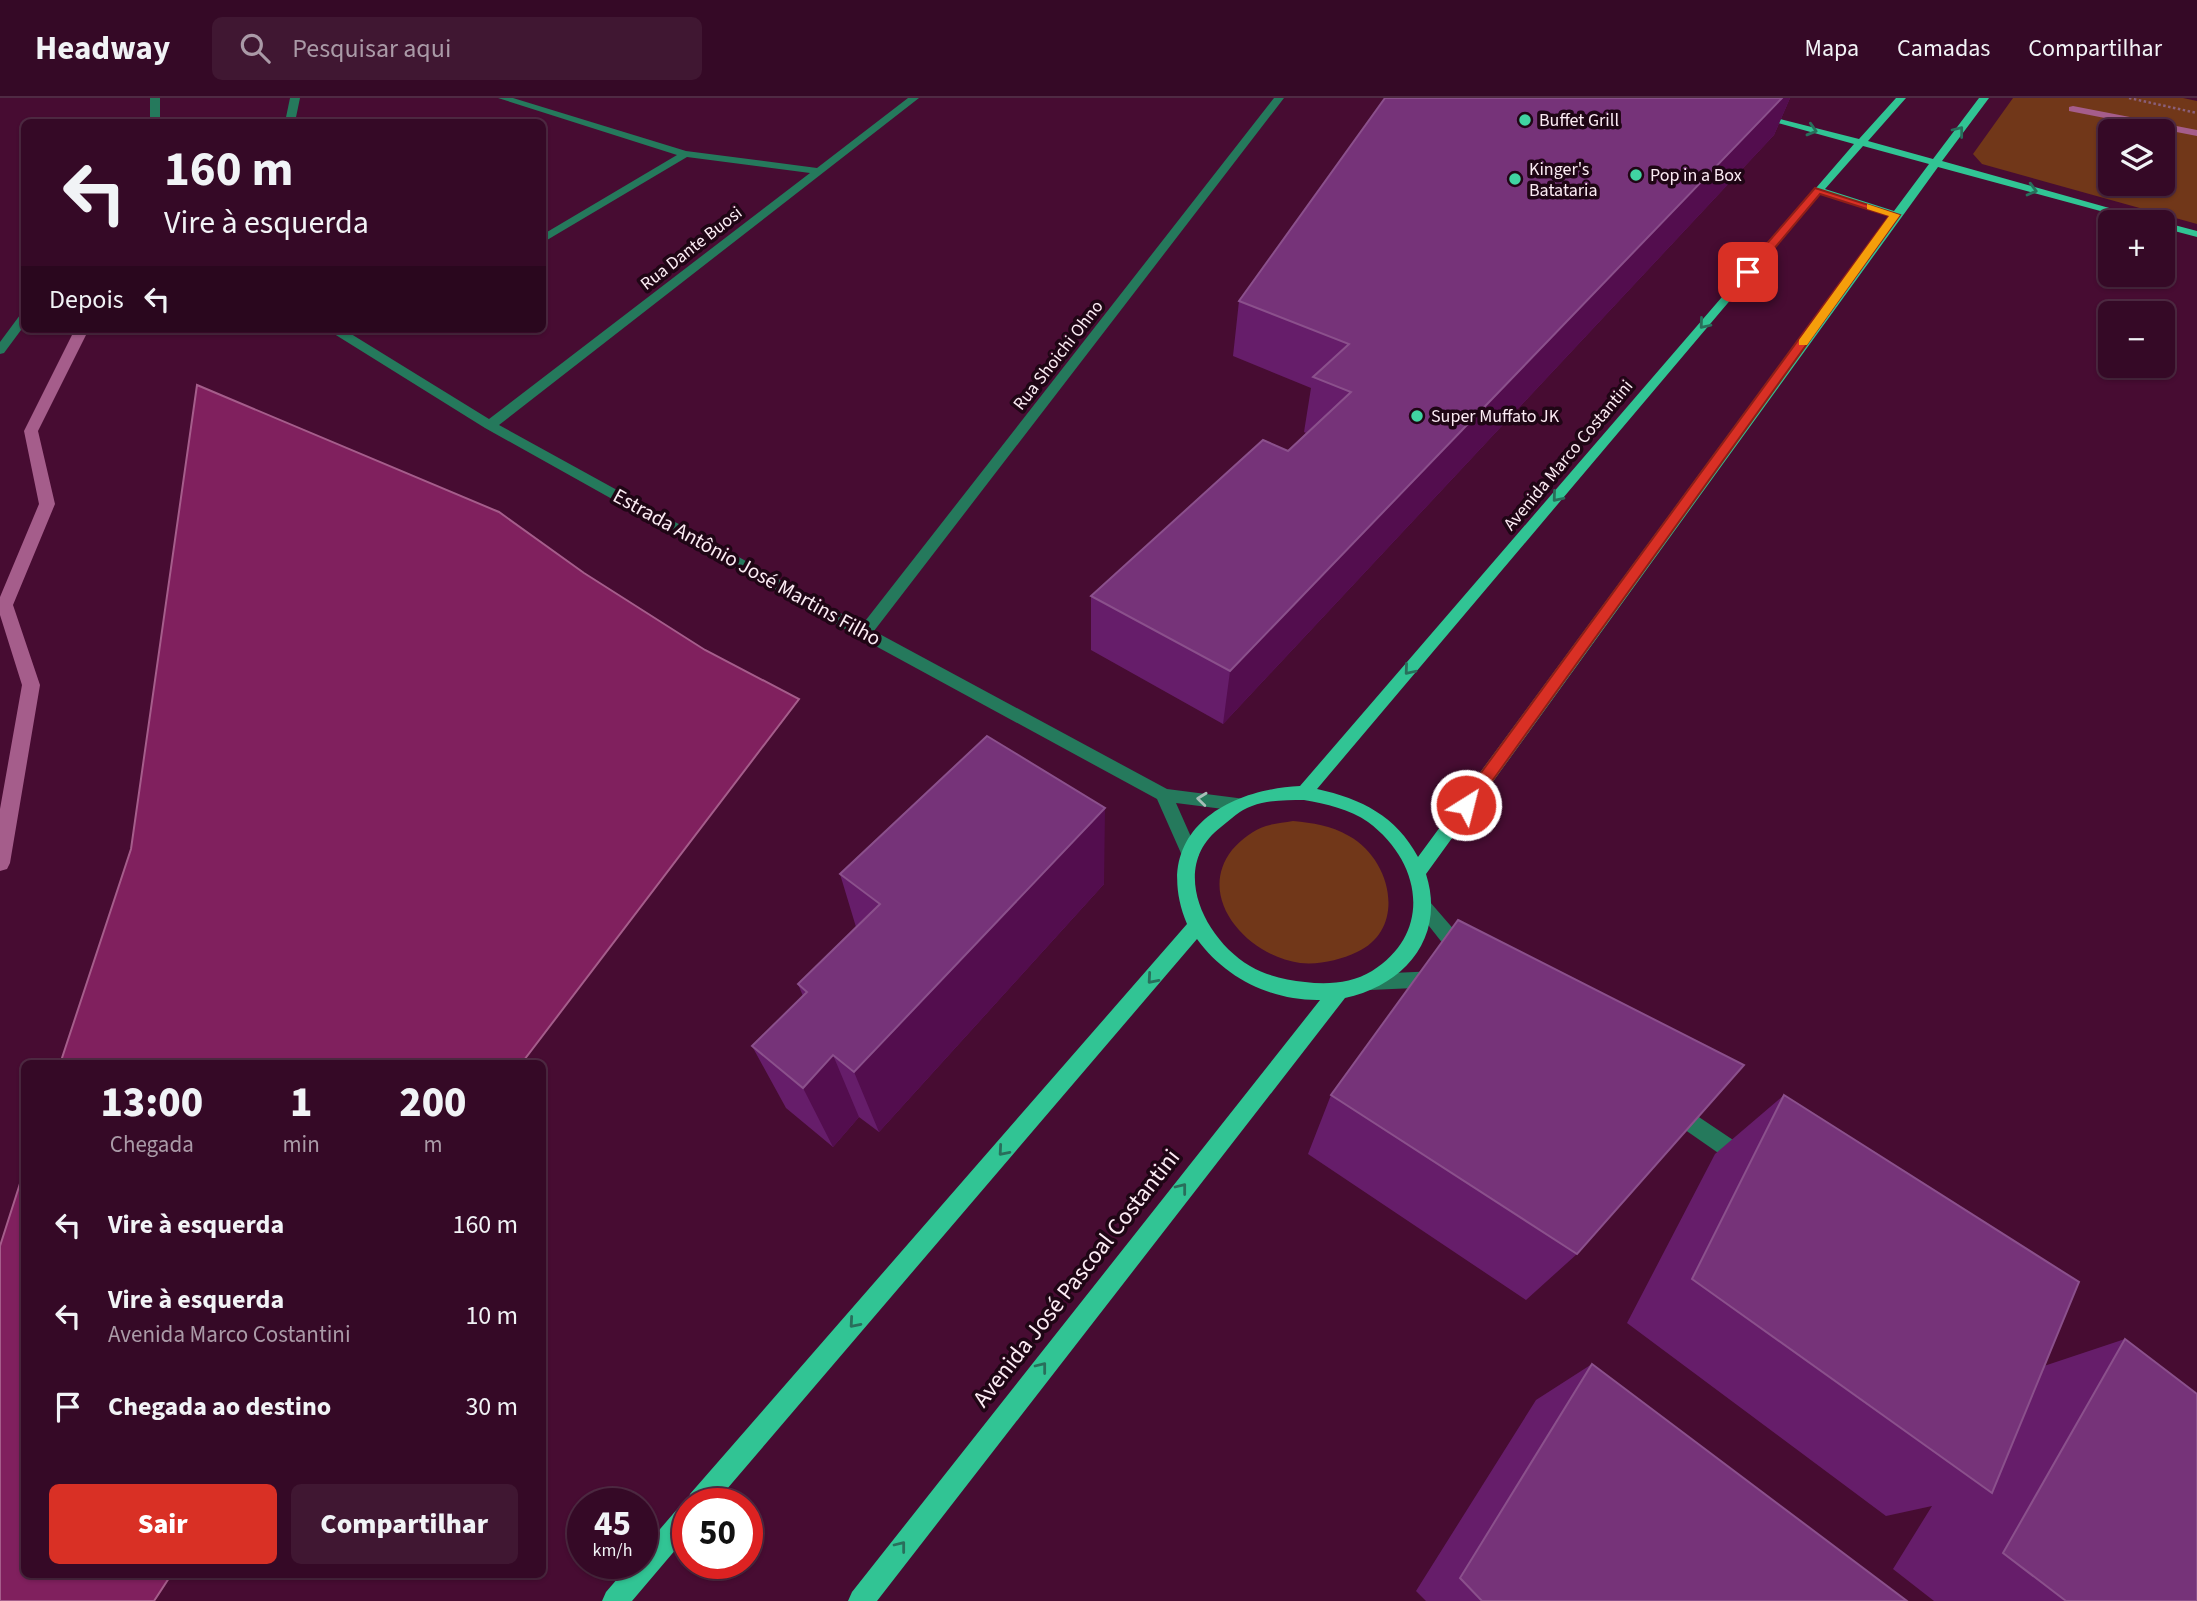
<!DOCTYPE html>
<html lang="pt">
<meta charset="utf-8">
<style>
body{margin:0;font-family:"Source Sans 3",sans-serif;background:#401732;color:#f1f3f6;height:100vh;display:flex;flex-direction:column;font-size:26px;white-space:nowrap}
*{box-sizing:border-box;margin:0}
p{font-size:23px;color:#aa9aa7}
.icon{flex:none;width:38px;height:38px;fill:none;stroke:currentColor;stroke-width:2;stroke-linecap:round;stroke-linejoin:round}
.map{position:relative;flex:1;overflow:hidden}
.drawer{position:absolute;left:21px;top:962px;width:525px;height:518px;display:flex;flex-direction:column;background:#350926;border-radius:10px;box-shadow:0 2px 5px #0004,0 0 0 2px #4f2a43}
.drawer>*{flex:none}
.top-card{position:absolute;left:21px;top:21px;width:525px;height:214px;border-radius:10px;box-shadow:0 2px 5px #0004,0 0 0 2px #4f2a43;background:#350926;color:#f1f3f6;overflow:hidden}
.buttons{position:absolute;left:2098px;top:21px;display:grid;gap:14px}
.buttons a{display:grid;place-items:center;width:77px;height:77px;border-radius:10px;background:#350926;box-shadow:0 2px 5px #0004,0 0 0 2px #4f2a43;font-size:35px}
.speed{position:absolute;left:567px;top:1390px;display:flex;gap:14px;font-size:35px;font-weight:700;text-align:center}
.speed>*{display:grid;place-content:center;width:91px;height:91px;border-radius:50%;background:#350926;box-shadow:0 2px 5px #0004,0 0 0 2px #4f2a43;line-height:1}
.speed small{font-size:18px;font-weight:400}
.speed .limit{border:10px solid #d22;background:#fff;color:#111}
.pin{position:absolute;display:grid;place-items:center;width:60px;height:60px;color:#fff;margin:-30px;border-radius:14px;box-shadow:0 4px 10px #0006}
.me{position:absolute;width:77px;margin:-38px;rotate:36deg;stroke-linejoin:round;filter:drop-shadow(0 0 5px #0008)}
.turn{display:flex;align-items:center;gap:24px;height:147px;padding:0 28px;font-size:32px}
.turn .icon{width:91px;height:91px;stroke-width:2.5}
.turn b{display:block;font-size:49px;line-height:60px}
.then{display:flex;align-items:center;height:66px;padding:0 28px;background:#0003;gap:14px;font-size:26px}
.eta{display:flex;justify-content:space-evenly;align-items:center;height:119px;text-align:center}
.eta b{font-size:42px;font-weight:800;line-height:49px}
.cta{display:flex;gap:14px;margin-top:auto;padding:14px 28px}
.cta a{flex:1;height:80px;border-radius:10px;background:#d93025;color:#fff;font-size:28px;font-weight:800;line-height:80px;text-align:center}
.cta a+a{background:#401732;color:#f1f3f6}
ul{padding:0;list-style:none}
li{display:flex;align-items:center;gap:21px;height:91px;padding:0 28px}
li div{flex:1}
li b{display:block;font-size:26px}
li em{font-style:normal}
header{display:flex;align-items:center;gap:42px;box-sizing:border-box;height:98px;padding:0 35px;background:#350926;border-bottom:2px solid #4f2a43}
header strong{font-size:33px}
nav{display:flex;gap:38px;margin-inline-start:auto;font-size:24px}
.search{width:490px;height:63px;background:#401732;display:flex;align-items:center;gap:18px;box-sizing:border-box;padding:0 24px;border-radius:10px;color:#aa9aa7;font-size:26px}
.map>svg:first-child{display:block}
.green{fill:#713719;fill-rule:evenodd}
.water{fill:#80205e;stroke:#a55d8b;stroke-width:2}
.lines{fill:none;stroke-linecap:round;stroke-linejoin:round}
.stream{fill:#a55d8b;fill-rule:evenodd}
.path{stroke:#8a5f7a;stroke-width:2.5;stroke-dasharray:2.5 2.5;stroke-linecap:butt}
.minor{fill:#25795c;fill-rule:evenodd}
.major{fill:#31c494;fill-rule:evenodd}
.wall{fill:#661d6a}
.shaded-wall{fill:#530d4e}
.building{fill:#763379;stroke:#8b508c;stroke-width:2}
.oneway{stroke:#296e5b}
.oneway2{stroke:#a6beb7}
.route{fill:#d93025;stroke:#8d1f18;stroke-width:2}
.slow{fill:#f59e0b}
.poi-dot{fill:#40d4a2;stroke:#1f0615;stroke-width:2.5}
.labels{text-anchor:middle;stroke-width:7;stroke-linejoin:round;paint-order:stroke}
.far-poi-label{font-size:18px;fill:#fcecf4;stroke:#1f0615;text-anchor:start}
.far-street-label{font-size:18px;fill:#fcecf4;stroke:#1f0615}
.street-label{font-size:21px;fill:#fcecf4;stroke:#1f0615}
.near-street-label{font-size:24px;fill:#fcecf4;stroke:#1f0615}
</style>
<header>
<strong>Headway</strong>
<div class="search"><svg class="icon" aria-label="search" viewBox="0 0 24 24"><circle cx="10" cy="10" r="6"/><path d="M15 15l6 6"/></svg>Pesquisar aqui</div>
<nav><a>Mapa</a><a>Camadas</a><a>Compartilhar</a></nav>
</header>
<div class="map">
<svg width="2197" height="1503" viewBox="0 0 2197 1503">
<rect width="100%" height="100%" fill="#470c32"/>
<path class="green" d="M 2013,0 L 2183,0 L 2197,3 L 2197,126 L 1982,66 L 1973,56 ZM 2110,33 L 2163,33 L 2163,86 L 2110,86 Z
M 1293,723 C 1313,725 1330,727 1349,738 C 1391,761 1408,830 1357,854 C 1340,862 1320,867 1300,865 C 1250,859 1194,801 1232,752 C 1241,742 1253,732 1266,728 C 1275,725 1284,725 1293,723 Z"/>
<path class="water" d="M 197,287 L 499,414 L 584,475 L 705,552 L 799,601 L 521,966 L 60,966 L 131,751 Z
M 24,1073 L 24,1477 L 171,1477 L 154,1503 L 0,1503 L 0,1148 Z"/>
<g class="lines">
<path class="stream" d="M 2073,8 L 2197,32 L 2197,38 L 2069,13 L 2069,9 Z
M 75,231 L 89,231 L 38,333 L 55,406 L 13,507 L 40,587 L 10,765 L 7,771 L 0,773 L 0,711 L 22,587 L 0,517 L 0,499 L 39,406 L 24,333 Z"/>
<path class="path" d="M 2129,0 L 2197,15"/>
<path class="minor" d="M 150,0 L 160,0 L 160,24 L 150,24 Z
M 290,0 L 300,0 L 295,24 L 285,24 Z
M 498,0 L 513,0 L 686,53 L 817,70 L 908,0 L 919,0 L 499,327 L 862,527 L 1274,0 L 1284,0 L 874,533 L 1167,691 L 1245,701 L 1248,706 L 1245,711 L 1239,713 L 1176,705 L 1199,757 L 1196,762 L 1190,764 L 1184,762 L 1157,701 L 859,539 L 485,330 L 331,234 L 329,231 L 343,231 L 489,321 L 810,75 L 687,59 L 542,145 L 542,137 L 677,57 Z
M 20,217 L 24,217 L 24,228 L 4,255 L 0,256 L 0,244 Z
M 1424,801 L 1430,804 L 1469,849 L 1471,855 L 1469,861 L 1462,863 L 1455,861 L 1418,814 L 1415,809 L 1418,804 Z
M 1437,873 L 1444,875 L 1446,881 L 1444,887 L 1437,889 L 1370,892 L 1363,890 L 1361,884 L 1363,878 L 1370,876 Z
M 1675,1003 L 1751,1054 L 1754,1061 L 1751,1068 L 1744,1071 L 1737,1068 L 1668,1020 L 1665,1013 L 1668,1006 Z"/>
<path class="major" d="M 1896,0 L 1906,0 L 1868,43 L 1933,61 L 1979,0 L 1989,0 L 1942,63 L 2159,124 L 2141,124 L 1938,69 L 1426,776 C 1446,839 1405,887 1345,900 L 877,1503 L 848,1503 L 852,1494 L 1320,902 C 1272,903 1225,880 1197,841 L 715,1405 L 688,1405 L 688,1437 L 632,1503 L 602,1503 L 606,1494 L 631,1465 L 642,1465 L 642,1452 L 679,1409 L 687,1406 L 690,1396 L 1187,826 C 1151,739 1220,692 1300,688 L 1854,46 L 1756,19 L 1756,15 L 1859,41 ZM 1863,48 L 1929,66 L 1894,113 L 1825,91 ZM 1820,96 L 1889,118 L 1418,759 C 1396,718 1362,701 1317,691 ZM 1304,702 C 1326,706 1350,711 1368,724 C 1422,764 1433,835 1372,873 C 1352,885 1328,887 1305,884 C 1286,882 1267,878 1250,868 C 1203,840 1169,768 1221,729 C 1231,721 1240,712 1252,708 C 1268,702 1287,702 1304,702 Z
M 2161,124 L 2163,124 L 2197,133 L 2197,139 L 2163,130 L 2163,124 Z"/>
</g>
<path class="wall" d="M 1385,0 L 1790,0 L 1774,37 L 1223,626 L 1091,552 L 1091,498 L 1288,353 L 1306,335 L 1304,334 L 1311,290 L 1233,258 L 1239,203 Z
M 840,776 L 1104,786 L 879,1034 L 859,1019 L 833,1049 L 786,1010 L 752,948 L 803,898 L 798,886 L 856,829 Z
M 1331,997 L 1577,1156 L 1526,1202 L 1308,1056 Z
M 1784,997 L 2044,1268 L 2125,1241 L 2197,1503 L 1934,1503 L 1893,1471 L 1932,1408 L 1886,1418 L 1627,1225 L 1715,1056 Z
M 1592,1266 L 1907,1503 L 1426,1503 L 1416,1493 L 1536,1302 Z"/>
<path class="shaded-wall" d="M 1782,0 L 1790,0 L 1774,37 L 1223,626 L 1230,573 Z
M 1105,710 L 1104,786 L 879,1034 L 854,974 Z
M 833,957 L 859,1019 L 833,1049 L 803,990 Z"/>
<path class="building" d="M 1385,0 L 1782,0 L 1230,573 L 1091,498 L 1263,342 L 1288,353 L 1351,294 L 1313,279 L 1349,246 L 1239,203 Z
M 987,638 L 1105,710 L 854,974 L 833,957 L 803,990 L 752,948 L 807,894 L 798,886 L 880,806 L 840,776 Z
M 1458,822 L 1744,967 L 1577,1156 L 1331,997 Z
M 1784,997 L 2079,1184 L 1992,1395 L 1692,1181 Z
M 2125,1241 L 2197,1296 L 2197,1503 L 2066,1503 L 2003,1455 Z
M 1592,1266 L 1907,1503 L 1482,1503 L 1460,1480 Z"/>
<defs><path id="oneway-chevron" d="M-2-3.5L2.5 0L-2 3.5" fill="none" stroke-width="1.6" stroke-linecap="round" stroke-linejoin="round" transform="scale(1.75)"/></defs>
<g class="oneway">
<use href="#oneway-chevron" transform="translate(1812 32) rotate(16)"/>
<use href="#oneway-chevron" transform="translate(1959 33) rotate(-52)"/>
<use href="#oneway-chevron" transform="translate(2032 92) rotate(15)"/>
<use href="#oneway-chevron" transform="translate(1704 226) rotate(130)"/>
<use href="#oneway-chevron" transform="translate(1557 399) rotate(130)"/>
<use href="#oneway-chevron" transform="translate(1409 572) rotate(130)"/>
<use href="#oneway-chevron" transform="translate(1152 881) rotate(131)"/>
<use href="#oneway-chevron" transform="translate(1003 1053) rotate(131)"/>
<use href="#oneway-chevron" transform="translate(1182 1090) rotate(-52)"/>
<use href="#oneway-chevron" transform="translate(854 1225) rotate(131)"/>
<use href="#oneway-chevron" transform="translate(1042 1269) rotate(-52)"/>
<use href="#oneway-chevron" transform="translate(901 1448) rotate(-52)"/>
</g>
<use class="oneway2" href="#oneway-chevron" transform="translate(1202 701) rotate(-174)"/>
<path class="route" d="M 1815,90 L 1900,117 L 1472,711 L 1461,711 L 1458,707 L 1461,702 L 1889,118 L 1820,96 L 1752,177 L 1744,177 L 1744,172 Z"/>
<path class="slow" d="M 1867,106 L 1900,117 L 1807,247 L 1799,247 L 1799,242 L 1889,118 L 1867,111 Z"/>
<g class="poi-dot">
<circle cx="1525" cy="22" r="7"/>
<circle cx="1636" cy="77" r="7"/>
<circle cx="1515" cy="81" r="7"/>
<circle cx="1417" cy="318" r="7"/>
</g>
<g class="labels">
<g class="far-poi-label">
<text x="1539" y="28">Buffet Grill</text>
<text x="1529" y="77">Kinger's<tspan x="1529" dy="21">Batataria</tspan></text>
<text x="1650" y="83">Pop in a Box</text>
<text x="1431" y="324">Super Muffato JK</text>
</g>
<g class="far-street-label">
<text transform="translate(691 150) rotate(-38)" y="6">Rua Dante Buosi</text>
<text transform="translate(1058 257) rotate(-52)" y="6">Rua Shoichi Ohno</text>
<text transform="translate(1568 357) rotate(-50)" y="6">Avenida Marco Costantini</text>
</g>
<g class="street-label">
<text transform="translate(747 469) rotate(29)" y="7">Estrada Antônio José Martins Filho</text>
</g>
<g class="near-street-label">
<text transform="translate(1076 1180) rotate(-52)" y="8">Avenida José Pascoal Costantini</text>
</g>
</g>
</svg>
<div class="buttons">
<a><svg class="icon" aria-label="layers" viewBox="0 0 24 24"><path d="M12 4l9 5-9 5-9-5zM3 14l9 5 9-5"/></svg></a>
<a>+</a>
<a>−</a>
</div>
<div class="speed"><div>45<small>km/h</small></div><div class="limit">50</div></div>
<div class="pin" style="left:1748px;top:174px;background:#d93025"><svg class="icon" aria-label="arrive" viewBox="0 0 24 24"><path d="M6 21V4h12l-3 4 3 4H6"/></svg></div>
<svg class="me" style="left:1466px;top:707px" viewBox="-20 -20 40 40"><circle r="17" fill="#d93025" stroke="#fff" stroke-width="3"/><path d="M0-11L8 9 0 5-8 9z" fill="#fff"/></svg>
<div class="top-card">
<div class="turn"><svg class="icon" aria-label="left" viewBox="0 0 24 24"><path d="M17 20v-9H6M10 6l-5 5 5 5"/></svg><div><b>160 m</b>Vire à esquerda</div></div>
<div class="then">Depois<svg class="icon" aria-label="left" viewBox="0 0 24 24"><path d="M17 20v-9H6M10 6l-5 5 5 5"/></svg></div>
</div>
<section class="drawer">
<div class="eta">
<div><b>13:00</b><p>Chegada</p></div>
<div><b>1</b><p>min</p></div>
<div><b>200</b><p>m</p></div>
</div>
<ul>
<li><svg class="icon" aria-label="left" viewBox="0 0 24 24"><path d="M17 20v-9H6M10 6l-5 5 5 5"/></svg><div><b>Vire à esquerda</b></div><em>160 m</em></li>
<li><svg class="icon" aria-label="left" viewBox="0 0 24 24"><path d="M17 20v-9H6M10 6l-5 5 5 5"/></svg><div><b>Vire à esquerda</b><p>Avenida Marco Costantini</p></div><em>10 m</em></li>
<li><svg class="icon" aria-label="arrive" viewBox="0 0 24 24"><path d="M6 21V4h12l-3 4 3 4H6"/></svg><div><b>Chegada ao destino</b></div><em>30 m</em></li>
</ul>
<div class="cta"><a>Sair</a><a>Compartilhar</a></div>
</section>
</div>
